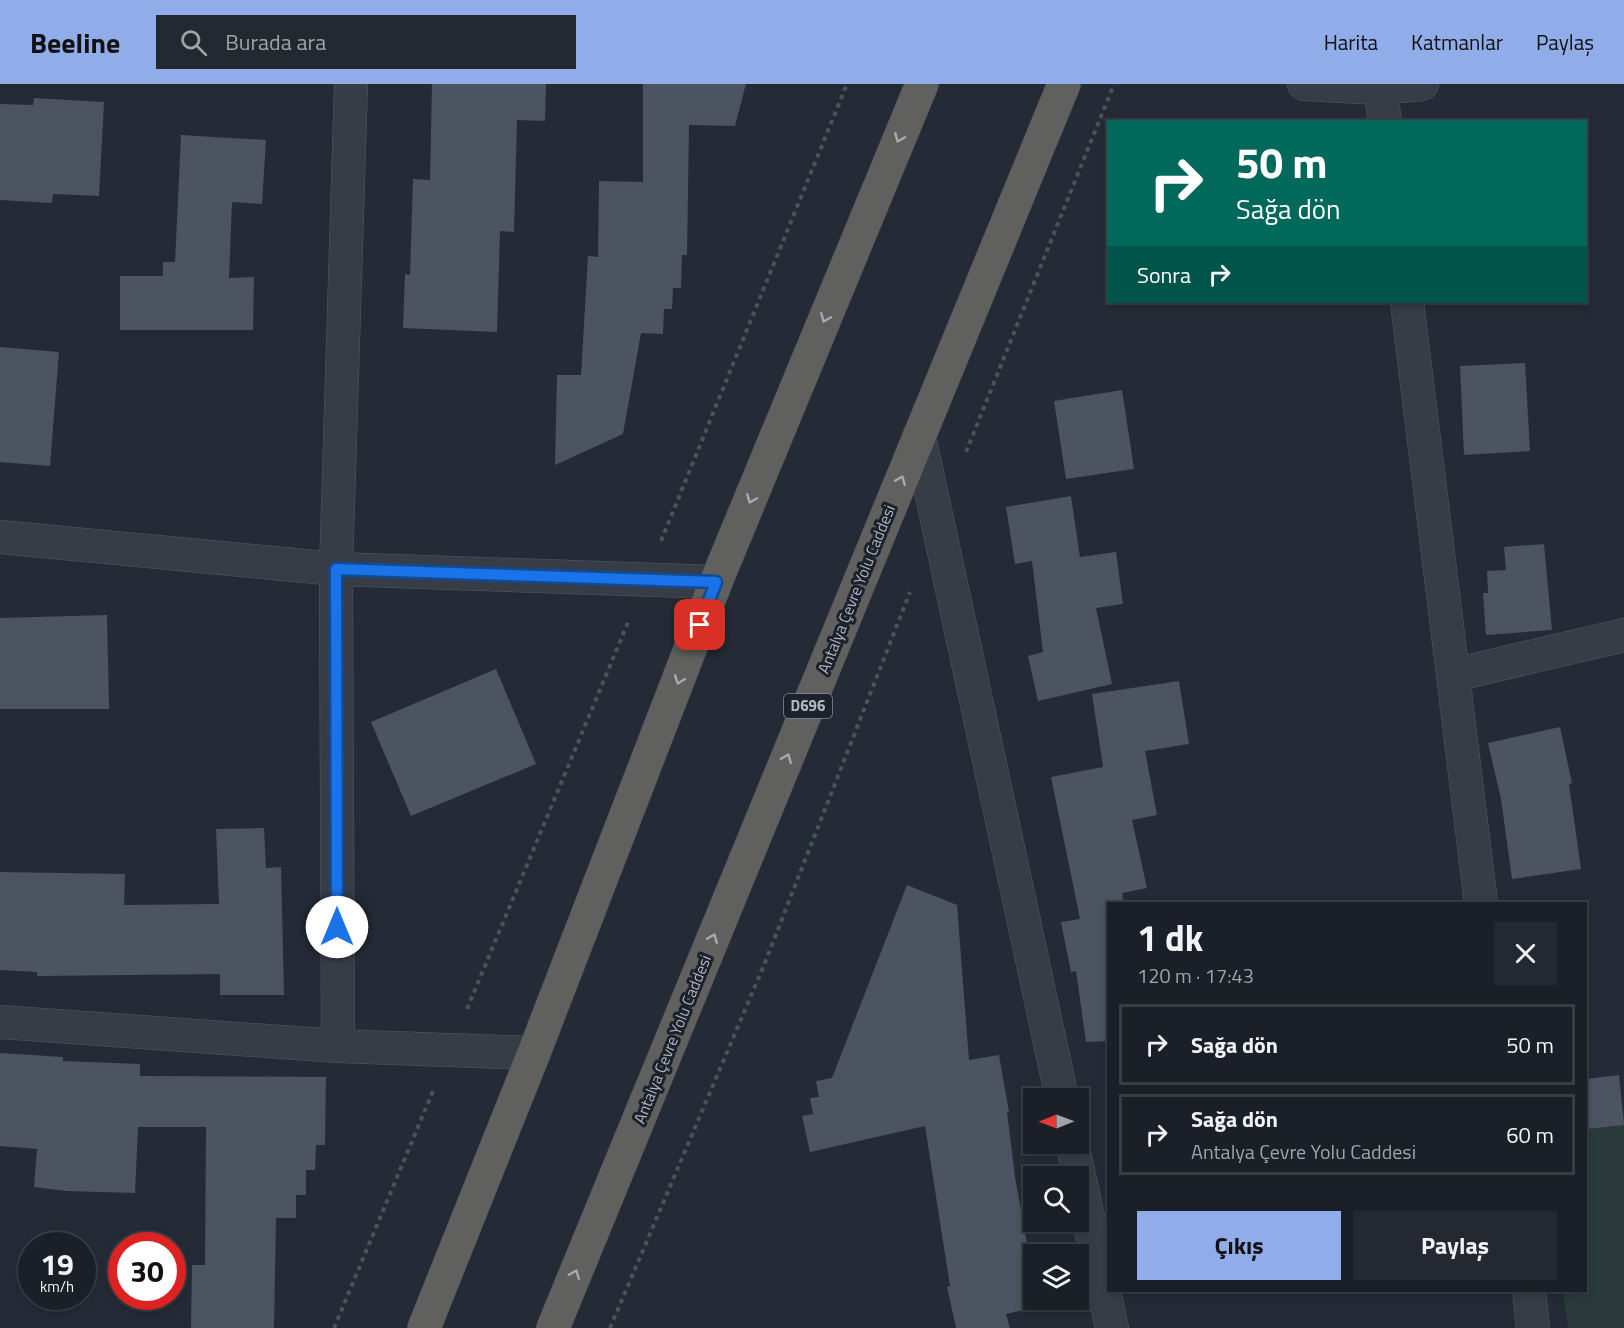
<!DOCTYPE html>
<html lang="tr">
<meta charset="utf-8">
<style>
body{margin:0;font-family:"Titillium Web",sans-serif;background:#242830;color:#f1f3f6;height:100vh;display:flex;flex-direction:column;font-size:22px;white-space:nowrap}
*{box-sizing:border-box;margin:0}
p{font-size:20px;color:#a0a3a8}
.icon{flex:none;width:33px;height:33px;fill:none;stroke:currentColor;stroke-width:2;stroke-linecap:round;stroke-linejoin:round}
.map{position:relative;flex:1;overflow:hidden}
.panel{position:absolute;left:1107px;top:818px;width:480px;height:390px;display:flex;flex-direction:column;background:#1b2028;border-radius:0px;box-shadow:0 3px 9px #0003,0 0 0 2px #393e45}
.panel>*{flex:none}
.banner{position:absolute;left:1107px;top:36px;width:480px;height:183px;border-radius:0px;box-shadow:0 3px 9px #0003,0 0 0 2px #393e45;background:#00695c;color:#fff;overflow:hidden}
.needle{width:39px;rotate:269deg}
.buttons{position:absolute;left:1023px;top:1004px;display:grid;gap:12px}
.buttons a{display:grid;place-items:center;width:66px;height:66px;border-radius:0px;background:#1b2028;box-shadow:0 3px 9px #0003,0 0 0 2px #393e45;font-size:30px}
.speed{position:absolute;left:18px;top:1148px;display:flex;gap:12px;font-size:30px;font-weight:700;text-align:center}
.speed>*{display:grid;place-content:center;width:78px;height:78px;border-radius:50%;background:#1b2028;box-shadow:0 3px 9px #0003,0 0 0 2px #393e45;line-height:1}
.speed small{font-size:15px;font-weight:400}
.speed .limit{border:9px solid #d22;background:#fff;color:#111}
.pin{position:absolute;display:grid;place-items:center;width:51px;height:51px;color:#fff;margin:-26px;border-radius:12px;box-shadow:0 3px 9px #0006}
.me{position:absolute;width:66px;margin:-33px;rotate:0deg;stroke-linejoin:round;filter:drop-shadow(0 0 4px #0008)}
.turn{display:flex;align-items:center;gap:21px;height:126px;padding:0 30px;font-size:27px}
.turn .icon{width:78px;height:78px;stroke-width:2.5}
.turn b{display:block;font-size:42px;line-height:51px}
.then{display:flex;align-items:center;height:57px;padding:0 30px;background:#0003;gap:12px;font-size:22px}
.round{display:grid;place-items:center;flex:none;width:63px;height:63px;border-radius:0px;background:#242830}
.headline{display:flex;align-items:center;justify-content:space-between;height:102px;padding:0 30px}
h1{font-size:36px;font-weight:700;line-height:45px}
.action{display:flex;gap:12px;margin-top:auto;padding:12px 30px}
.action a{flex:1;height:69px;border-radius:0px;background:#90adea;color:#111;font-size:24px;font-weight:700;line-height:69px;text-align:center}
.action a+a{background:#242830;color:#f1f3f6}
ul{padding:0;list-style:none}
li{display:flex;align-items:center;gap:18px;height:81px;margin:0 12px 9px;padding:0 18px;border:3px solid #393e45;border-radius:0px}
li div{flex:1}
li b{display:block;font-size:22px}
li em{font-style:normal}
header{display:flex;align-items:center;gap:36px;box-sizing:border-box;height:84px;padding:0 30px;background:#90adea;color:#111}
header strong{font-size:28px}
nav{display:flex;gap:33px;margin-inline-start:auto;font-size:21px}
.search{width:420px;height:54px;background:#242830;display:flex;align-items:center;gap:15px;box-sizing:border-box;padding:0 21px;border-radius:0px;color:#a0a3a8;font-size:22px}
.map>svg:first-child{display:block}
.green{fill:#2a3a3b}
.building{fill:#4c5462}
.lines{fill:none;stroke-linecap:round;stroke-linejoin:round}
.minor-casing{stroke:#555a65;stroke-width:34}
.trunk-casing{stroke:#424752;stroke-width:34}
.path{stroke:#475559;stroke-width:4;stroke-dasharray:4.5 4.5;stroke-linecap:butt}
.minor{stroke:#373d47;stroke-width:33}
.trunk{stroke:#60605e;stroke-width:33}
.oneway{stroke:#a6aab4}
.route-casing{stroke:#114b97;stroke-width:15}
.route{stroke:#1a73e8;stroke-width:10}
.labels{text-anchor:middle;stroke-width:6;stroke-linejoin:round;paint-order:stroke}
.shield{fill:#1c222c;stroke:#858a96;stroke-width:1.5}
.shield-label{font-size:15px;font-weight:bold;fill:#b2b7c3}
.street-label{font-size:16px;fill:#b2b7c3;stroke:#1c222c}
</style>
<header>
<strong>Beeline</strong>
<div class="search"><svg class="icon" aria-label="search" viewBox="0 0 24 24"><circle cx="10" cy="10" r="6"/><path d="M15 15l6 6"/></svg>Burada ara</div>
<nav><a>Harita</a><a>Katmanlar</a><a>Paylaş</a></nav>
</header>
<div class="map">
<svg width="1624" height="1244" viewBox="0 0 1624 1244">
<rect width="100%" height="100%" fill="#242b36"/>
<path class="green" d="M 1624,1031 L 1624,1244 L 1568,1244 L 1563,1206 L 1586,1206 L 1586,1042 Z"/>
<path class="building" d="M 432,0 L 546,0 L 545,37 L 517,36 L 514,148 L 500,147 L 497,248 L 403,244 L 405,190 L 410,191 L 413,95 L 430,96 Z
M 643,0 L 746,0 L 735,42 L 689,41 L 687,171 L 682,171 L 681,204 L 673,204 L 672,225 L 664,225 L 663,250 L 641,249 L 623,350 L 555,381 L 557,291 L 581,291 L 588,172 L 598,173 L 599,97 L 643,98 Z
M 34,14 L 104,18 L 99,112 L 53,110 L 52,119 L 0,116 L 0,20 L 33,21 Z
M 181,51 L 266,56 L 262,120 L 232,118 L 229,194 L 254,193 L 253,246 L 120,246 L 120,192 L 163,192 L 163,178 L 175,178 Z
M 0,263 L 59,268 L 50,382 L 0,378 Z
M 1525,279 L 1530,367 L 1464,371 L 1460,282 Z
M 1122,306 L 1134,385 L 1066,395 L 1054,317 Z
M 1071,412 L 1080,473 L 1116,468 L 1123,520 L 1096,524 L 1112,600 L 1038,617 L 1028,572 L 1043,568 L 1032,477 L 1015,480 L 1006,423 Z
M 1544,460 L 1552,546 L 1486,551 L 1483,509 L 1488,509 L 1487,487 L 1506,486 L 1504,463 Z
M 107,531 L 109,625 L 0,625 L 0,534 Z
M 496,585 L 536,680 L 411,732 L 371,638 Z
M 1179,597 L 1189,660 L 1145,667 L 1157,731 L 1132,736 L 1147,804 L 1122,809 L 1124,819 L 1108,819 L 1108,957 L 1086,958 L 1076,887 L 1071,888 L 1061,838 L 1080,835 L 1051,693 L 1103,683 L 1092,610 Z
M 1560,643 L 1572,699 L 1569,700 L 1581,785 L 1512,795 L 1501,715 L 1488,659 Z
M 264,744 L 266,784 L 281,783 L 284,911 L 220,911 L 220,890 L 37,892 L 37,888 L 0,886 L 0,788 L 125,790 L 124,821 L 219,820 L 216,745 Z
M 907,801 L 957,821 L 969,976 L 999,971 L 1009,1028 L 1007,1028 L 1015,1093 L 1031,1182 L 1028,1182 L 1037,1223 L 1006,1230 L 1010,1244 L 956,1244 L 947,1203 L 950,1202 L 925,1042 L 810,1068 L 802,1032 L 813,1030 L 810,1014 L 819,1013 L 816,997 L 832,994 Z
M 0,969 L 63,973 L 63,977 L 140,980 L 140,992 L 326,993 L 325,1061 L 316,1061 L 315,1086 L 306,1086 L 306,1111 L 296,1111 L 296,1134 L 276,1134 L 274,1244 L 191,1244 L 192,1181 L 205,1181 L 206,1043 L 138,1043 L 135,1109 L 66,1107 L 34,1103 L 37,1065 L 0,1062 Z
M 1619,991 L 1624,1041 L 1586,1045 L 1586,995 Z"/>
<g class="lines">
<defs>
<path id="minor" d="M 1304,0 L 1380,4 L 1422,0
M 1380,4 L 1385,38
M 1407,218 L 1481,819
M 919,352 L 1062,1014
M 0,453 L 336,485 L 716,498
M 1453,591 L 1624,551
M 0,938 L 338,962 L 534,969
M 338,962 L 336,485 L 351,0
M 1072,1059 L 1112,1244
M 1529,1206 L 1533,1244"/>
<path id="trunk" d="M 424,1244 L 534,969 L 716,498 L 922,0
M 553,1244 L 1064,0"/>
</defs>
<use href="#minor" class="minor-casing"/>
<use href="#trunk" class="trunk-casing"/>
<path class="path" d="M 966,368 L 1114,0
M 661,457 L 847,0
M 467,925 L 629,536
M 334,1244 L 433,1007
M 610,1244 L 764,881 L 910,508"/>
<use href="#minor" class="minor"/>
<use href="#trunk" class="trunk"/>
</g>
<defs><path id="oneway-chevron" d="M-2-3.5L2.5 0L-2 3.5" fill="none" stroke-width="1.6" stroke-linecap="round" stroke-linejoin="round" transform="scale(1.5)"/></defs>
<g class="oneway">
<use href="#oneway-chevron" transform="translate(899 54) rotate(112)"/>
<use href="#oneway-chevron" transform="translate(825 234) rotate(112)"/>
<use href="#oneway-chevron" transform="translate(901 396) rotate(-68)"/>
<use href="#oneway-chevron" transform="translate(751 415) rotate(112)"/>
<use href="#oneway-chevron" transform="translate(679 596) rotate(111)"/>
<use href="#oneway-chevron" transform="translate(787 674) rotate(-68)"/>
<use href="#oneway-chevron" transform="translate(713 854) rotate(-68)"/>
<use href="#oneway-chevron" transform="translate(575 1190) rotate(-68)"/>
</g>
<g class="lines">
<defs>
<path id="route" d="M 337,843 L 336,485 L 716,498 L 700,541"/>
</defs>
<use href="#route" class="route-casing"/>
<use href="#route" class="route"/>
</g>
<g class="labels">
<rect class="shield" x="784" y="610" width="48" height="24" rx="4.5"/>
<g class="shield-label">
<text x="808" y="627">D696</text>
</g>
<g class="street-label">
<text transform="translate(856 505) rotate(-68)" y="6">Antalya Çevre Yolu Caddesi</text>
<text transform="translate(672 955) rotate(-68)" y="6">Antalya Çevre Yolu Caddesi</text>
</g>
</g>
</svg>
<div class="buttons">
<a><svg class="needle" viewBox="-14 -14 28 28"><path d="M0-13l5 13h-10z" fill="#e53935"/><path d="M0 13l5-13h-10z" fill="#a0a3a8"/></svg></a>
<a><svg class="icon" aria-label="search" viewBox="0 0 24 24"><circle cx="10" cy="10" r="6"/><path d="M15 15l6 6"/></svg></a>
<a><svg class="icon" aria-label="layers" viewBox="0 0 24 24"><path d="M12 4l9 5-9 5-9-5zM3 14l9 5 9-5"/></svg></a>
</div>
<div class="speed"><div>19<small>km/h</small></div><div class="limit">30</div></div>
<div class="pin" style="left:700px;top:541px;background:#d93025"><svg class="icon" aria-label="arrive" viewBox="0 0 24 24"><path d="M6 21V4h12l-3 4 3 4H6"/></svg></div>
<svg class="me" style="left:337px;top:843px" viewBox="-20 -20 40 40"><circle r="19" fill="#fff"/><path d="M0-13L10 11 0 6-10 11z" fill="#1a73e8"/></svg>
<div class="banner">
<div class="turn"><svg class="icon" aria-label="right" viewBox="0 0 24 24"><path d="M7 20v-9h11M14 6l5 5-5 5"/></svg><div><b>50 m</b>Sağa dön</div></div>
<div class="then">Sonra<svg class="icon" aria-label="right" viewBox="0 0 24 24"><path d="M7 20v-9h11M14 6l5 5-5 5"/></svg></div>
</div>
<section class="panel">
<div class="headline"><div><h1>1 dk</h1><p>120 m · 17:43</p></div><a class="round"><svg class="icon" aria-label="close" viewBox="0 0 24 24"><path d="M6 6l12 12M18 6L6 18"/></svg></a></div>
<ul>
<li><svg class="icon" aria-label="right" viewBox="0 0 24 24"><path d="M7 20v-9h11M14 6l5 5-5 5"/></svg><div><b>Sağa dön</b></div><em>50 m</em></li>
<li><svg class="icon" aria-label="right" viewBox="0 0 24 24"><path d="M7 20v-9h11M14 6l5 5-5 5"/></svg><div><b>Sağa dön</b><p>Antalya Çevre Yolu Caddesi</p></div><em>60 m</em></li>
</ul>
<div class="action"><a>Çıkış</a><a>Paylaş</a></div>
</section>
</div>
